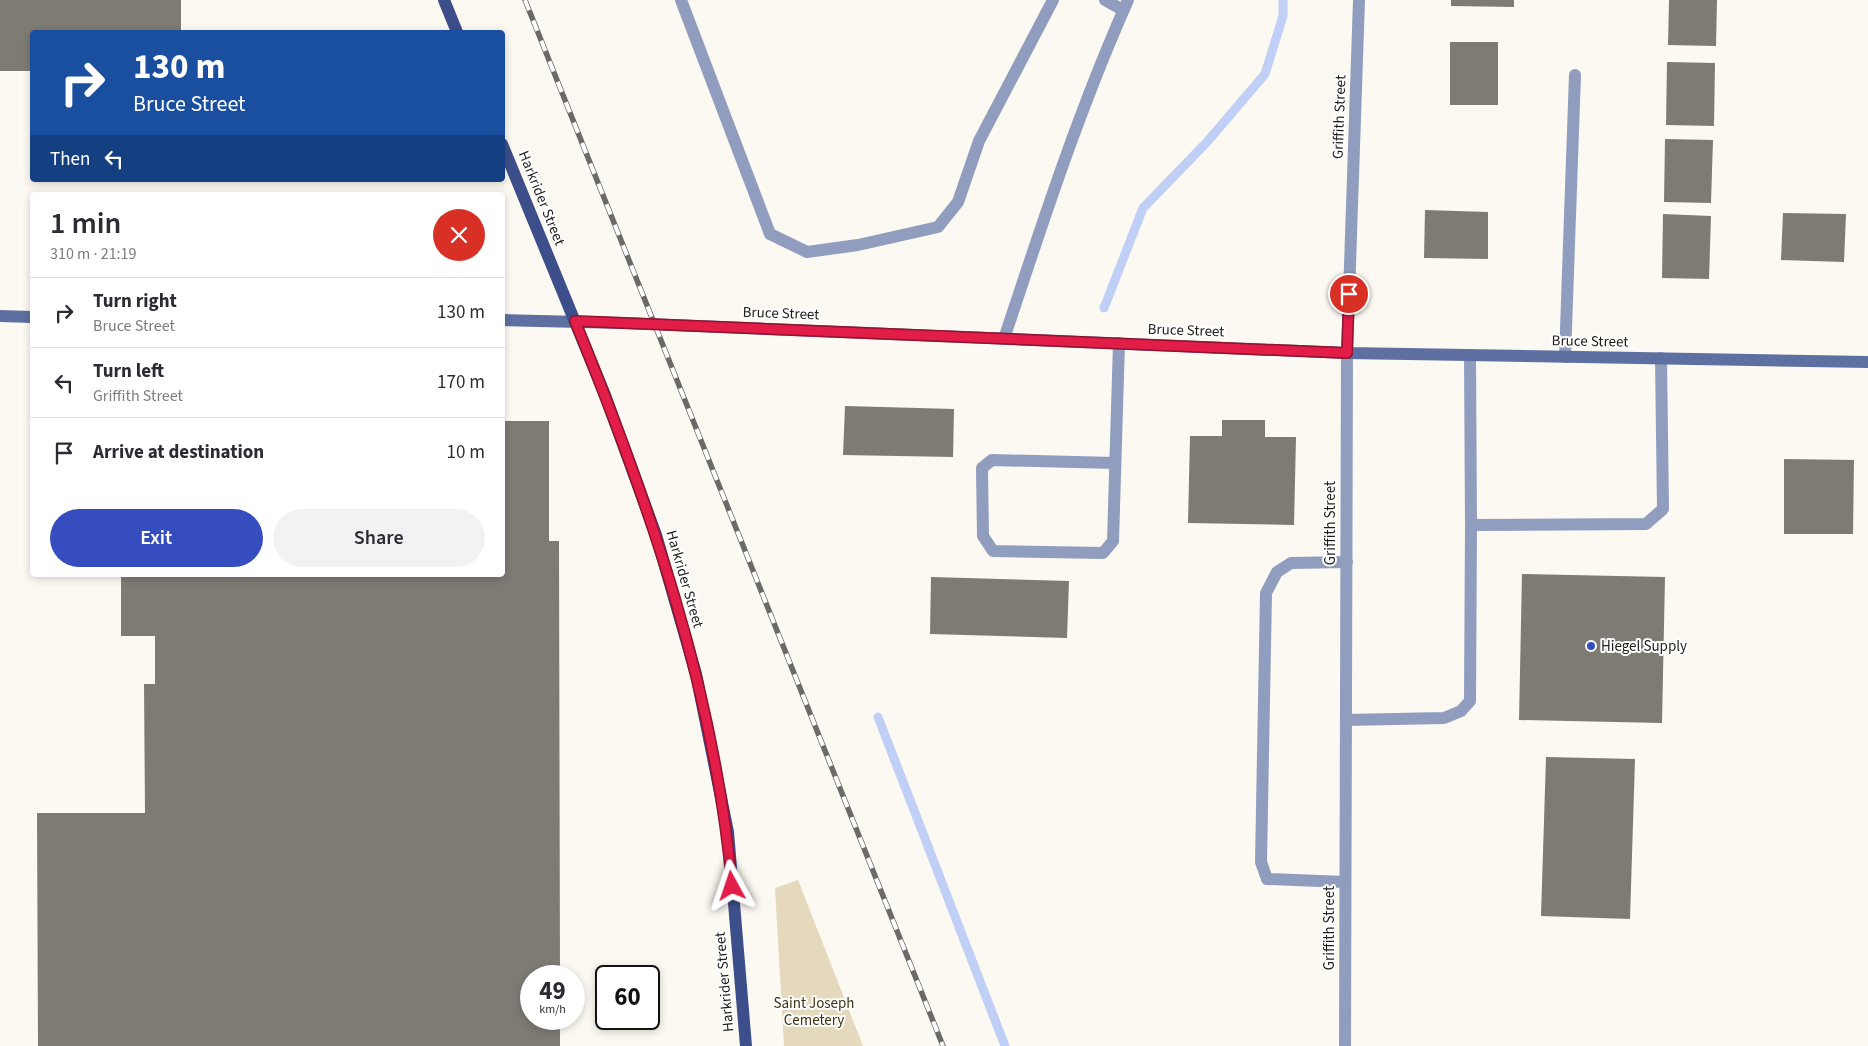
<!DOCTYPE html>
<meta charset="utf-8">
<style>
body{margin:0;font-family:"Source Sans 3",sans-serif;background:#f2f2f3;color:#2b2b33;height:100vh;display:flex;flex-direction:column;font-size:19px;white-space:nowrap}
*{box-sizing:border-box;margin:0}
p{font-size:16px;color:#7c7c81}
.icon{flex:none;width:28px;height:28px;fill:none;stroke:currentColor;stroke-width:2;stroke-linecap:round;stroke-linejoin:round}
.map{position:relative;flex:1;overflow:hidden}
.sheet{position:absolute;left:30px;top:192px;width:475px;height:385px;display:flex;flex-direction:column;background:#fff;border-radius:5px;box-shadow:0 2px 8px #0003}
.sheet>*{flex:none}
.top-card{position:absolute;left:30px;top:30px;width:475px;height:152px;border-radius:5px;box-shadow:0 2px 8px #0003;background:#1a4fa0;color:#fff;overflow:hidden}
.speed{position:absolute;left:520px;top:965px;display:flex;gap:10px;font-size:25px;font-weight:700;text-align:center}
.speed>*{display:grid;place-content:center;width:65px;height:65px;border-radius:50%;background:#fff;box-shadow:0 2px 8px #0003;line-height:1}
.speed small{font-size:12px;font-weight:400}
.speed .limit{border:2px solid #111;border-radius:8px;background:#fff;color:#111}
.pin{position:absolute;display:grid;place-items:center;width:42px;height:42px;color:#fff;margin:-21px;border:2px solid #fff;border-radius:50%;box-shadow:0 1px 5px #0007}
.me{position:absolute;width:55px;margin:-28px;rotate:355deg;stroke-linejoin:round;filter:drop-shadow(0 0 4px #0008)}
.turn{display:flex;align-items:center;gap:18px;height:105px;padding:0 20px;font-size:22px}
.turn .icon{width:65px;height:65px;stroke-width:2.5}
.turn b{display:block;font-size:35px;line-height:42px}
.then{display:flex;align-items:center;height:48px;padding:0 20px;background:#0003;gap:10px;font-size:19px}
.round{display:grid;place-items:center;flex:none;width:52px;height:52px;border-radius:26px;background:#f2f2f3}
.head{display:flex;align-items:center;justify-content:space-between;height:85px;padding:0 20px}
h1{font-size:30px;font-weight:600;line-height:38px}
.action{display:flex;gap:10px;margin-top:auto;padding:10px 20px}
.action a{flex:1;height:58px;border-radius:30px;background:#354dbf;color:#fff;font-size:20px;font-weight:600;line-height:58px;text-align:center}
.action a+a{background:#f2f2f3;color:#2b2b33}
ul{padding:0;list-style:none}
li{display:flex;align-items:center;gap:15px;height:70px;padding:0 20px;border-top:1px solid #e1e1e2}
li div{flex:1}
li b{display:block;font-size:19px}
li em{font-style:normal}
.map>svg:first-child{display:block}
.green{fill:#e4d9bd}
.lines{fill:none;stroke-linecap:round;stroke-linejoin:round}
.stream{stroke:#c0cff6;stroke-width:9}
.building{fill:#7e7b75}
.lane{stroke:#909dbf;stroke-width:12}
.street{stroke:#909dbf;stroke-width:12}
.secondary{stroke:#5e6fa1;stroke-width:12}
.primary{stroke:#3d4f8a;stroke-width:12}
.rail-casing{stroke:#6c6a66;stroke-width:5.5}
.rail{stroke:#fff;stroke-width:4;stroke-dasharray:11;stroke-linecap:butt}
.route-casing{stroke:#92132f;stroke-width:12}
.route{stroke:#e11d48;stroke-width:9}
.poi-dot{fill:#354dbf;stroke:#fff;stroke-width:2}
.labels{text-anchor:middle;stroke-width:4;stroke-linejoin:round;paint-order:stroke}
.street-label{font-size:15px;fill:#1e1d1a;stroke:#fff}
.poi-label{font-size:15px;fill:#1e1d1a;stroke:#fff;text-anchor:start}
.park-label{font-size:15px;fill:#3d310f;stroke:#fff}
</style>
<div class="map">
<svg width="1868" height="1046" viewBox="0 0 1868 1046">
<rect width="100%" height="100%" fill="#fcf9f2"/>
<path class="green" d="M 798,880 L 863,1046 L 784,1046 L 775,888 Z"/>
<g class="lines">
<path class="stream" d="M 1104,308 L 1143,208 L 1207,142 L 1265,74 L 1283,16 L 1283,0
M 878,717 L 1005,1046"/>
</g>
<path class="building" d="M 0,0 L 181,0 L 181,32 L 32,32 L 32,71 L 0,71 Z
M 1451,0 L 1514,0 L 1514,7 L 1451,6 Z
M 1669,0 L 1717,0 L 1716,46 L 1668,45 Z
M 1450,42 L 1498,42 L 1498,105 L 1450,105 Z
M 1667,62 L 1715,63 L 1714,126 L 1666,125 Z
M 1665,139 L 1713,140 L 1711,203 L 1664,202 Z
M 1425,210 L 1488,212 L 1488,259 L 1424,258 Z
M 1783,213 L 1846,214 L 1844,262 L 1781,260 Z
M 1663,214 L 1711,216 L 1709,279 L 1662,278 Z
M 845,406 L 954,409 L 953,457 L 843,455 Z
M 1222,420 L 1265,420 L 1265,437 L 1296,437 L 1294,525 L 1188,523 L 1190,436 L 1222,436 Z
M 502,421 L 549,421 L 549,541 L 559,541 L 560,976 L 531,976 L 531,1019 L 560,1019 L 560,1046 L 38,1046 L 37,813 L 145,813 L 144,684 L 155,684 L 155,636 L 121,636 L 121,575 L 502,575 Z
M 1784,459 L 1854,460 L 1853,534 L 1784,534 Z
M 1522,574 L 1665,577 L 1662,723 L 1519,720 Z
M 931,577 L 1069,581 L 1067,638 L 930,634 Z
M 1546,757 L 1635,759 L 1630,919 L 1541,916 Z"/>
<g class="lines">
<path class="lane" d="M 681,0 L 770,234 L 807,252 L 858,245 L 938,227 L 958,202 L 979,141 L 1053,0
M 1105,0 L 1123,10
M 1004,339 C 1042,224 1079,110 1128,0
M 1470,355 L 1471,525 L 1646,524 L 1663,509 L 1661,358
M 1565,357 L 1575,75
M 1115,463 L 992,460 L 982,468 L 983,536 L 993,551 L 1103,553 L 1113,541 L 1119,343
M 1346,720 L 1444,718 L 1461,711 L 1470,701 L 1471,525
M 1345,882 L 1267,879 L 1261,862 L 1266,593 L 1277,572 L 1291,563 L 1347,562"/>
<path class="street" d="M 1345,1046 L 1347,353 L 1359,0"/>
<path class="secondary" d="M 0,316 L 32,317
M 502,320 L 623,323 L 1347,353 L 1868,362"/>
<path class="primary" d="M 444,0 L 457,32
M 502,144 L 605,395 L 656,535 L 696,674 L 728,832 L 746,1046"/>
<defs>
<path id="rail" d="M 525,0 L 943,1046"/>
</defs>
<use href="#rail" class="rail-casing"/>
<use href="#rail" class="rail"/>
</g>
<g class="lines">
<defs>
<path id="route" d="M 732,886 C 715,691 649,502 575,321 L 1347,353 L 1349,294"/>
</defs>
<use href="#route" class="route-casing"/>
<use href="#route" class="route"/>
</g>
<circle class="poi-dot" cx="1591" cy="646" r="5"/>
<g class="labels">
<g class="street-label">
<text transform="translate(1339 117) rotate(-88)" y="5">Griffith Street</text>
<text transform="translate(542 198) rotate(68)" y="5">Harkrider Street</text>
<text transform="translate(781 313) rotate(2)" y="5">Bruce Street</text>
<text transform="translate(1186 330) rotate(2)" y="5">Bruce Street</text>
<text transform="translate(1590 341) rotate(1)" y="5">Bruce Street</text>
<text transform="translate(1330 523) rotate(-90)" y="5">Griffith Street</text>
<text transform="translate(685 579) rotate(74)" y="5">Harkrider Street</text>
<text transform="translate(1329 928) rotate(-90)" y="5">Griffith Street</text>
<text transform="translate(724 982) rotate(-95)" y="5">Harkrider Street</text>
</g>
<g class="poi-label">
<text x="1601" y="651">Hiegel Supply</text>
</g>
<g class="park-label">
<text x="814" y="1008">Saint Joseph<tspan x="814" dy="17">Cemetery</tspan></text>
</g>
</g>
</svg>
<div class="speed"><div>49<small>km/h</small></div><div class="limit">60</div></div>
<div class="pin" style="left:1349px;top:294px;background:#d93025"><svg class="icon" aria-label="arrive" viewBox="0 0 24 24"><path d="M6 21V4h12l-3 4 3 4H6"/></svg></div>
<svg class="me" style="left:732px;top:886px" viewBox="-20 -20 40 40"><path d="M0-17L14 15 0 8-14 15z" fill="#e11d48" stroke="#fff" stroke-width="4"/></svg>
<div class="top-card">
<div class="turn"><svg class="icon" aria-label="right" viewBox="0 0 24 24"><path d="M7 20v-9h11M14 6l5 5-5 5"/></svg><div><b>130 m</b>Bruce Street</div></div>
<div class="then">Then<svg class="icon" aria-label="left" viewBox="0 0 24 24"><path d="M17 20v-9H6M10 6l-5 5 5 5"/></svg></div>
</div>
<section class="sheet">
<div class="head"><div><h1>1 min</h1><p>310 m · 21:19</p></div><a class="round" style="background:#d93025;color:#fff"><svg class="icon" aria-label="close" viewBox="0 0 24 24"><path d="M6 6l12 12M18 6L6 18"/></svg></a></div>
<ul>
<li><svg class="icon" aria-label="right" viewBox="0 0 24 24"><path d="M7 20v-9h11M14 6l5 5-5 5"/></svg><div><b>Turn right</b><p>Bruce Street</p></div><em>130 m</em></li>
<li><svg class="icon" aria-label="left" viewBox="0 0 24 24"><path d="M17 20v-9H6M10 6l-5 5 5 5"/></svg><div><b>Turn left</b><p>Griffith Street</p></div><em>170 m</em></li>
<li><svg class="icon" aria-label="arrive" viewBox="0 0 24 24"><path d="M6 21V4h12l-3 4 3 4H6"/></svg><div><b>Arrive at destination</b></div><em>10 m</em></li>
</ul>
<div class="action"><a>Exit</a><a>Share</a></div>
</section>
</div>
